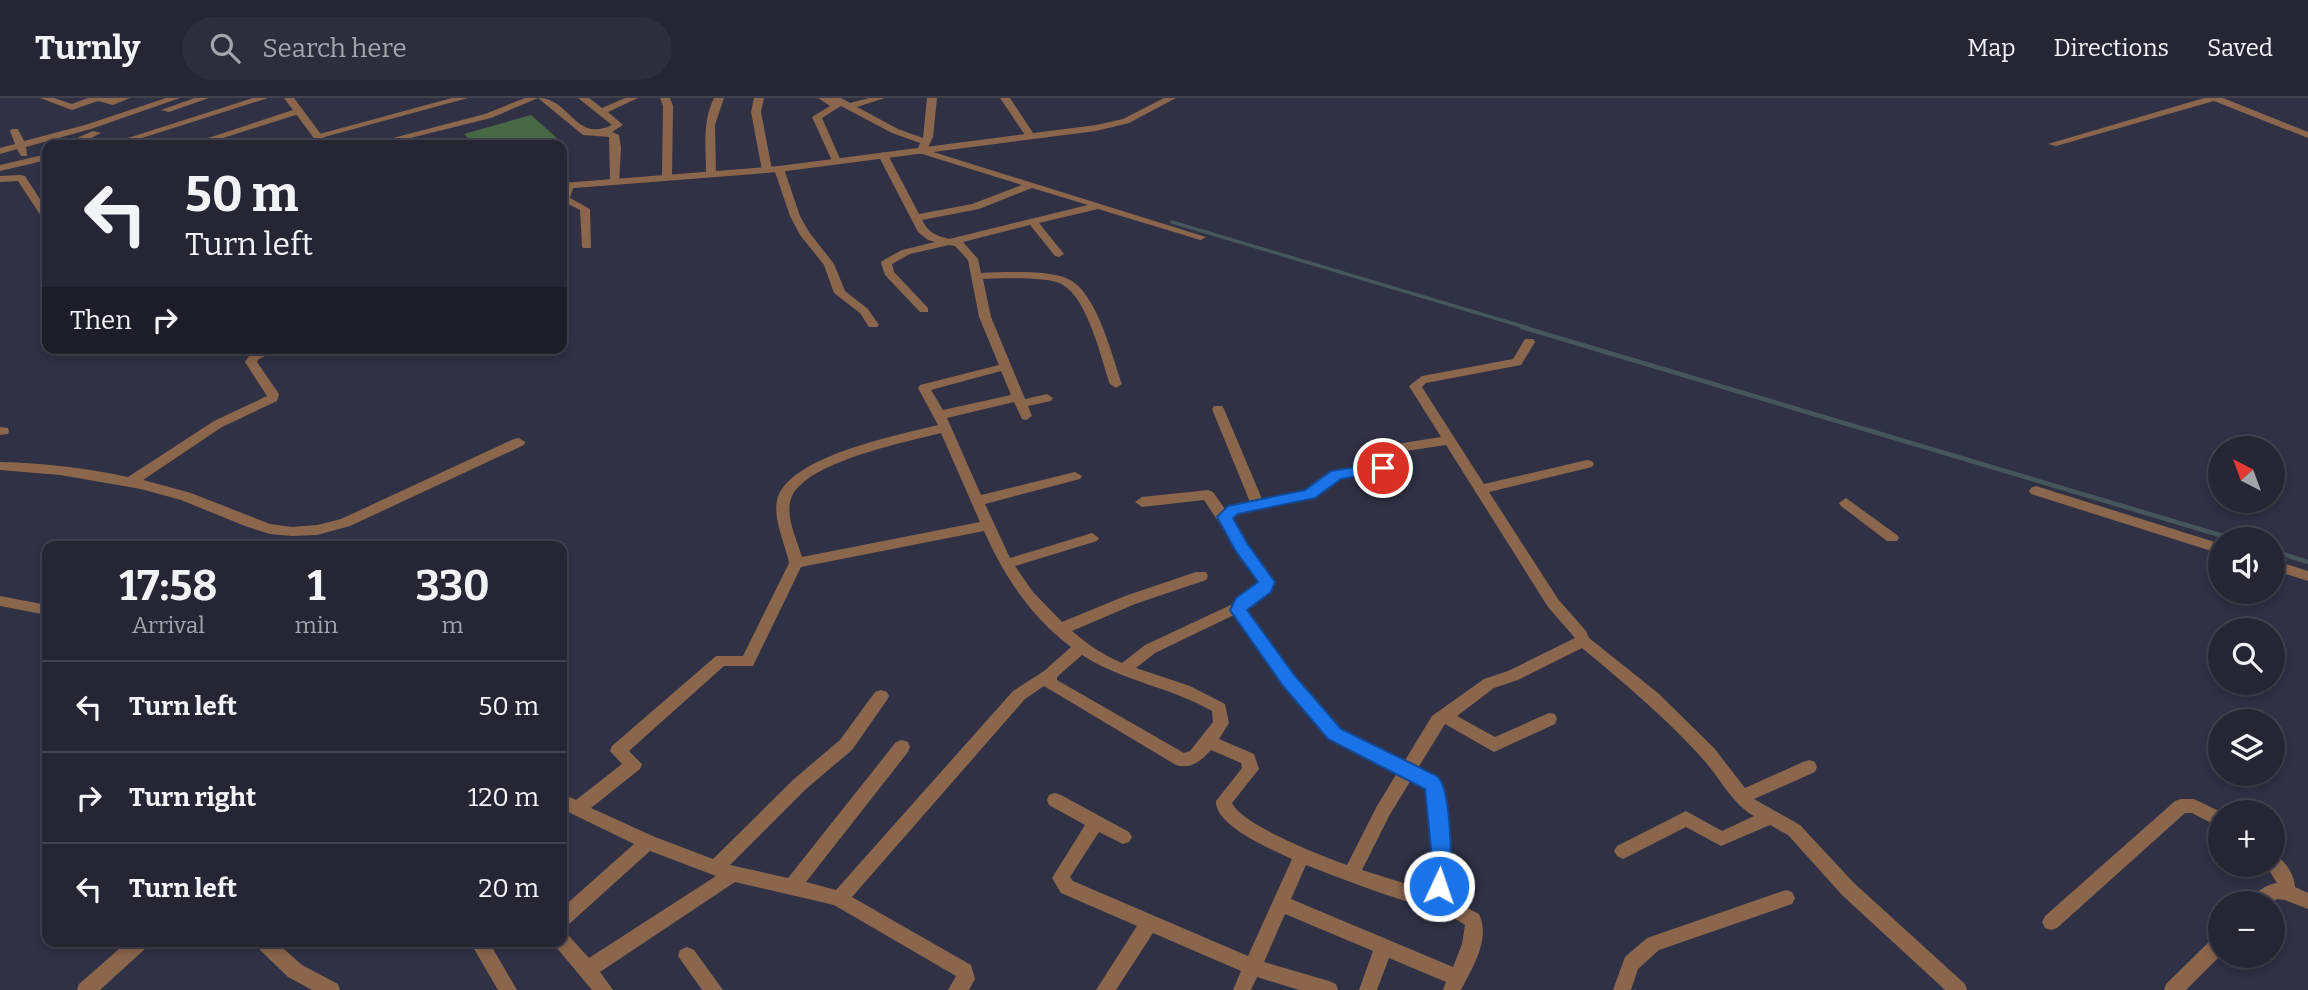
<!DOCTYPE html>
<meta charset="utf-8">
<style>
body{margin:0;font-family:Bitter,serif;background:#2d2d3c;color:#f1f3f6;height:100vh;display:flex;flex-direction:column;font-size:26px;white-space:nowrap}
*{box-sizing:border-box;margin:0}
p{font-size:23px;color:#a3a5ac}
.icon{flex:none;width:38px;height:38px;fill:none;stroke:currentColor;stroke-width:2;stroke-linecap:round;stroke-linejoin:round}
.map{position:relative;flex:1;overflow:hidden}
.details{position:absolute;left:42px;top:443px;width:525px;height:406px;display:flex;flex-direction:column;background:#252534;border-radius:14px;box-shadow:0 4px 10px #0003,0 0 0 2px #42424f}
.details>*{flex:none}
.top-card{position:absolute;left:42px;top:42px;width:525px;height:214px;border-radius:14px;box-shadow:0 4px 10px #0003,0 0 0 2px #42424f;background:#252534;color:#f1f3f6;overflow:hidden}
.needle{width:46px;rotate:319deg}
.controls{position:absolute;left:2208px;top:338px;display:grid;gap:14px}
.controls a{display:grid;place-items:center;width:77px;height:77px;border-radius:50%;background:#252534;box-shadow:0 4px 10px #0003,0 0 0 2px #42424f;font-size:35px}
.pin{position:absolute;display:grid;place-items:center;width:60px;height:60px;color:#fff;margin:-30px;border:4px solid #fff;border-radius:50%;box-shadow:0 2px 7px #0007}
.me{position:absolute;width:77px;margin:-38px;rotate:3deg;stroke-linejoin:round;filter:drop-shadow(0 0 5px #0008)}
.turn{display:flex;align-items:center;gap:24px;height:147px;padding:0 28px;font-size:32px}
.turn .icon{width:91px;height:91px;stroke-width:2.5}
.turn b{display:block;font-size:49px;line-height:60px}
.then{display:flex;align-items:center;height:66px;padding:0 28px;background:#0003;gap:14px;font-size:26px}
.eta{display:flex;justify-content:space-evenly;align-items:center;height:119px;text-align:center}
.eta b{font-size:42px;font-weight:700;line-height:49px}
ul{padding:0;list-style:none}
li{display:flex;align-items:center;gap:21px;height:91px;padding:0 28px;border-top:2px solid #42424f}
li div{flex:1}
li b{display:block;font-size:26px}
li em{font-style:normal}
header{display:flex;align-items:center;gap:42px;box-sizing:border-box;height:98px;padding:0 35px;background:#252534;border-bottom:2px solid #42424f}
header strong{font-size:33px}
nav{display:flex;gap:38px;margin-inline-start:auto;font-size:24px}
.search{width:490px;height:63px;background:#2d2d3c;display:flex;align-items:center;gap:18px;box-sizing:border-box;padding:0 24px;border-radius:38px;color:#a3a5ac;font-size:26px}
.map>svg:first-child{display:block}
.green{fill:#476845}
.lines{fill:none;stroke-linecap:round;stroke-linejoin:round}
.stream-far1{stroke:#46565d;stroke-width:3.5}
.stream{stroke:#46565d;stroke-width:4.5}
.minor{fill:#8a664c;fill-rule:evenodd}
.tertiary{fill:#8a664c;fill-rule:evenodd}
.route{fill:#1a73e8;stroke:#114b97;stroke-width:2}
</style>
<header>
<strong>Turnly</strong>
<div class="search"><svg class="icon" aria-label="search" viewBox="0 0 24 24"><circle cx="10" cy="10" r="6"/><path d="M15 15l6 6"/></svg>Search here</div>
<nav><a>Map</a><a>Directions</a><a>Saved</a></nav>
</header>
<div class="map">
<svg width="2308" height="892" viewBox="0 0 2308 892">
<rect width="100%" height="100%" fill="#313146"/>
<path class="green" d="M 531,17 L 566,48 L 475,47 L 464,36 Z"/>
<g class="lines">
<path class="stream-far1" d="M 1172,124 L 1528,230"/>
<path class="stream" d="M 1522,229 L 2233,441
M 2273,453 L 2308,464"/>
<path class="minor" d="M 40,0 L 54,0 L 72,6 L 88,0 L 130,0 L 113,7 L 98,3 L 72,12 Z
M 166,0 L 180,0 L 91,31 L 26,49 L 27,58 L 21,58 L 17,51 L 0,56 L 0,50 L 15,46 L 10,33 L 12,31 L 18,31 L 24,43 L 85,27 Z
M 195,0 L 209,0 L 169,14 L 161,12 Z
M 253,0 L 268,0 L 120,47 L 106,47 Z
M 452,0 L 468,0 L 317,41 L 312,38 Z
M 525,0 L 538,0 L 491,20 L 382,47 L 366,47 L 485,16 Z
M 538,0 C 571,0 574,45 612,27 L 578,0 L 589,0 L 602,10 L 625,0 L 638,0 L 608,14 L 623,27 L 612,34 L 619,37 L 621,50 L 619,85 L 610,83 L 609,39 L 583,37 Z
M 660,0 L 670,0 L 673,8 L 672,79 L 667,82 L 662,79 L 663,8 Z
M 714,0 L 724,0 L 715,27 L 716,76 L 711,79 L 706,76 C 706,50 702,24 714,0 Z
M 754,0 L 764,0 L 761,14 L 772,72 L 767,75 L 762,72 L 751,14 Z
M 818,0 L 841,0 L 850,5 L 869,0 L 885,0 L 857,9 L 898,31 L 923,40 L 927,0 L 937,0 L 933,39 L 927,52 L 1206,139 L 1201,142 L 1197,141 L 1098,111 L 1039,125 L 1064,156 L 1059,159 L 1055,158 L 1030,127 L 963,144 L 978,161 L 981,175 C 1001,174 1051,172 1068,181 C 1097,194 1112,258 1122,286 L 1116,290 L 1110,286 C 1101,260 1087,196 1059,185 C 1046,179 999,180 983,181 L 991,219 L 1025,301 L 1047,296 L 1053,300 L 1051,303 L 1028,308 L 1032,318 L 1026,322 L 1022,321 L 1014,304 L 947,320 L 981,397 L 1075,374 L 1082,378 L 1080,381 L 985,406 L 1010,460 L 1092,435 L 1099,440 L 1097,443 L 1015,468 L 1033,494 L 1062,524 L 1125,498 L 1196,474 L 1206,474 L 1208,478 L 1206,482 L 1135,506 L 1072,533 C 1087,546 1103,557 1122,565 L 1145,547 L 1235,505 L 1259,485 L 1204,402 L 1142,409 L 1135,404 L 1142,399 L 1208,392 L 1213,394 L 1225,411 L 1250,404 L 1212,311 L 1214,308 L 1222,308 L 1224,311 L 1262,401 L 1305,392 L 1327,375 L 1336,372 L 1385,364 L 1386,362 L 1383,354 L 1396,346 L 1441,339 L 1409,288 L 1422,278 L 1513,261 L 1525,241 L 1533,241 L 1535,244 L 1521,267 L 1426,285 L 1422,289 L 1484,386 L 1587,362 L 1592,363 L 1594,366 L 1592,369 L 1489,394 L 1558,501 L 1586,533 L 1589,540 L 1658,595 L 1714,650 L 1745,690 L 1803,664 L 1809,662 L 1815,664 L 1817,669 L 1815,674 L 1754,701 L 1800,727 L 1854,785 L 1965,886 L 1967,892 L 1945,892 L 1842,797 L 1788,737 L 1770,727 L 1721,748 L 1686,729 L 1629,758 L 1623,761 L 1617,758 L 1614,753 L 1617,748 L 1686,713 L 1722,733 L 1754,718 C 1731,705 1719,678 1701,659 C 1665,619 1624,585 1582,550 L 1518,582 L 1494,590 L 1457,618 L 1495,639 L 1549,615 L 1555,616 L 1557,621 L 1555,626 L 1494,654 L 1445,626 L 1418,670 L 1436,679 L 1442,688 L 1451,761 L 1446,799 L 1479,816 C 1491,841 1472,870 1461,892 L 1443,892 L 1446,884 L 1389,860 L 1377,892 L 1359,892 L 1373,853 L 1285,816 L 1264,864 L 1329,883 L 1336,886 L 1338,892 L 1299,892 L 1257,879 L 1251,892 L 1233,892 L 1241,873 L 1153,835 L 1116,892 L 1096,892 L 1137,828 L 1061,795 L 1052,780 L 1085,727 L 1049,707 L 1047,702 L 1049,697 L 1055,695 L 1061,697 L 1129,734 L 1132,739 L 1129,744 L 1123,746 L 1099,734 L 1070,779 L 1073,783 L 1248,858 L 1292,761 C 1271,751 1215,728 1216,703 L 1242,670 L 1241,665 L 1211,652 C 1202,662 1191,672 1176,667 L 1044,588 L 1025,601 L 852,799 L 971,867 L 975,881 L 969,892 L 948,892 L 956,878 L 834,807 L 735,784 L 600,874 L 613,892 L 592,892 L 556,849 L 553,844 L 562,844 L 562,835 L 568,837 L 589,860 L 716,778 L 650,753 L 568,827 L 562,829 L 562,810 L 634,746 L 562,711 L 562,696 L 576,702 L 622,666 L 610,653 L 612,648 L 716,558 L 743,558 L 789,465 C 785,445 773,422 777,402 C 788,358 899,337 938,327 L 918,290 L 920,287 L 999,267 L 979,219 L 968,162 L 955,148 L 949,147 L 910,156 L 892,166 L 894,174 L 928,210 L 928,214 L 920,214 L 885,177 L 881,165 L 882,163 L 902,152 L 935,144 L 928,142 L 918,134 L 878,57 L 883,54 L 888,57 L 919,116 L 972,106 L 1022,87 L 919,55 L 917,53 L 920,45 L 892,35 L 841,8 L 822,20 L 841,63 L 833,65 L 812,19 L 830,8 ZM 1032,90 L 1088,107 L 949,141 C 935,137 929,135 922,122 L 979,111 ZM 1001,273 L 1011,297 L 943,312 L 931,292 ZM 941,335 L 980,424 L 802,459 C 797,442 785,418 791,401 C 803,364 907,344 941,335 ZM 1446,347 L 1548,509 L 1575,540 L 1508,573 L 1484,581 L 1432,618 L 1404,664 L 1340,631 L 1294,579 L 1246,511 L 1266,496 L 1274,484 L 1245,445 L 1232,420 L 1237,416 L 1314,399 L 1342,379 L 1394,371 L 1400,362 L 1397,355 L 1399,354 ZM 984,433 C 1004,478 1031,519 1071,549 L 1044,573 L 1013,593 L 836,792 L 806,784 L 908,654 L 910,649 L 908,644 L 902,642 L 896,644 L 788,780 L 730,767 L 806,691 L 852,652 L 887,602 L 889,598 L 887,594 L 881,592 L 875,594 L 840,642 L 794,681 L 713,761 L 655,739 L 591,710 L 640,671 L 642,666 L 629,653 L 724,568 L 753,568 L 801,469 ZM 1234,517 L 1284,587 L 1328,641 L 1397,675 L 1377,708 L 1347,767 C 1322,758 1242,727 1232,705 L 1259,671 L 1254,656 L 1219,641 L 1229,625 L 1225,606 L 1190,588 L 1136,570 L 1155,555 ZM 1082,557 C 1122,583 1170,589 1212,613 L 1213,624 L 1190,653 L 1184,655 L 1057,582 L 1057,579 ZM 1411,682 L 1426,691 L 1433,761 L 1429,793 L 1362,772 L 1389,718 ZM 1306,767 C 1337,779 1368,791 1399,801 C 1422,809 1445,812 1465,827 L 1462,846 L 1453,869 L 1291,801 Z
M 1000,0 L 1010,0 L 1035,38 L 1033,40 L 1027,40 Z
M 2204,0 L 2223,0 L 2308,34 L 2308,40 L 2214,3 L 2056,48 L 2048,46 Z
M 299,10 L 304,13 L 302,15 L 201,47 L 187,47 Z
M 93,33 L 101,35 L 85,43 L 83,47 L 73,47 L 79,39 Z
M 47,56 L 47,62 L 0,73 L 0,67 Z
M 779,68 L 784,71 L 800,118 L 809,134 L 834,166 L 845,193 L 868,211 L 879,227 L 877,229 L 869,229 L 860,215 L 834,195 L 824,167 L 800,137 L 790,118 L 774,71 Z
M 21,77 L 25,78 L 47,112 L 47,122 L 43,121 L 18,83 L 0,84 L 0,78 Z
M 569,84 L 574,87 L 570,100 L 590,111 L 591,150 L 583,150 L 582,148 L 580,112 L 562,103 L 564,87 Z
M 264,250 L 282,250 L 259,261 L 257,264 L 279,296 L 277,303 L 222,329 L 143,382 L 191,395 L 270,426 L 292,429 L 317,427 L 341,421 L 514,341 L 519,340 L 525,344 L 524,347 L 350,428 L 317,437 L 292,438 L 270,436 L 245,428 L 181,402 L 141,391 L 60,377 L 0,372 L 0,364 C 43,365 86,370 128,379 L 214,323 L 267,298 L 245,264 L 251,255 Z
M 0,329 L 8,330 L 9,333 L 8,336 L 0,337 Z
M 2036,388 L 2221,446 L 2221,456 L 2031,396 L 2029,393 L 2031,390 Z
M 1846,400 L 1897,437 L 1899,440 L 1897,443 L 1887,443 L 1841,408 L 1839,405 Z
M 2273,462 L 2308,473 L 2308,483 L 2273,472 Z
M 0,498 L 47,507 L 47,517 L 0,508 Z
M 2181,701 L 2194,701 L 2221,714 L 2221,730 L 2192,715 L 2185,715 L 2057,830 L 2051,832 L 2045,830 L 2042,824 L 2045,818 L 2175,703 Z
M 2273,756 C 2284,760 2295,778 2295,789 L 2308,795 L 2308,811 L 2285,802 L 2277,801 L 2272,805 L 2249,805 C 2254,795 2266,786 2277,785 L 2265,766 L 2273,766 Z
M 1786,792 L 1792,794 L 1795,800 L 1792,806 L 1659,852 L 1638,871 L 1631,892 L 1613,892 L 1625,859 L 1647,840 Z
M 2221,836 L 2221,857 L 2186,892 L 2164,892 L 2166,886 L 2215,838 Z
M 127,844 L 149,844 L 146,850 L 100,892 L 77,892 L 79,886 Z
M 255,844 L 276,844 L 302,867 L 338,886 L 340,892 L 312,892 L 288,879 L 258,850 Z
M 470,844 L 489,844 L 517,892 L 498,892 Z
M 687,849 L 694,852 L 723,892 L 702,892 L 678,858 L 680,852 Z"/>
<path class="tertiary" d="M 284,0 L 294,0 L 329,47 L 319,47 Z
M 1164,0 L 1176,0 L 1129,25 L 1096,33 L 779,74 L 562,91 L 562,85 L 779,68 L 1096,27 L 1123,21 Z"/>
</g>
<path class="route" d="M 1383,365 L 1389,366 L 1391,370 L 1389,373 L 1341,381 L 1315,400 L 1238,416 L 1233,420 L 1247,445 L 1275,484 L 1271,494 L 1247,512 L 1295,578 L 1341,631 L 1437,678 L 1441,683 C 1450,701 1455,776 1446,794 L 1439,797 L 1432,794 L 1429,788 L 1432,761 L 1425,691 L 1328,641 L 1283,588 L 1230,512 L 1236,500 L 1258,484 L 1235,452 L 1217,419 L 1228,408 L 1305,392 L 1331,373 Z"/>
</svg>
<div class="controls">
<a><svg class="needle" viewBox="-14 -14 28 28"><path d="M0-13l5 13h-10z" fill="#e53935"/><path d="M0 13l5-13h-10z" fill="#a3a5ac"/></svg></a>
<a><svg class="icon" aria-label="sound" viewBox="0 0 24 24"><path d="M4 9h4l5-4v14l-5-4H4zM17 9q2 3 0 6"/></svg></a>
<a><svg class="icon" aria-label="search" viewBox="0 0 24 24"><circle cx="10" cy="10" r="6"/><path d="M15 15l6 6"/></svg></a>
<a><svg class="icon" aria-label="layers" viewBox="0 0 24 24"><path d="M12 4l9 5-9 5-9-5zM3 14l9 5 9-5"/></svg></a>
<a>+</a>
<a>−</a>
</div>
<div class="pin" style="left:1383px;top:370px;background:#d93025"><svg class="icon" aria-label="arrive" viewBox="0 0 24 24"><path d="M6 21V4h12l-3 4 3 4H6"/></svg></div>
<svg class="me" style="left:1439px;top:788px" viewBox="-20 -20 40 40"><circle r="17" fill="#1a73e8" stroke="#fff" stroke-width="3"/><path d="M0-11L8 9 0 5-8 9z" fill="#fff"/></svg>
<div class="top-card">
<div class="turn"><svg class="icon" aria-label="left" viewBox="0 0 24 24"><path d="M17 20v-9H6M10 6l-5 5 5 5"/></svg><div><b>50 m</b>Turn left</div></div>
<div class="then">Then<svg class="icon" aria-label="right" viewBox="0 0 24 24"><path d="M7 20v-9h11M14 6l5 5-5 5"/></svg></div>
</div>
<section class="details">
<div class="eta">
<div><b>17:58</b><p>Arrival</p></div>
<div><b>1</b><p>min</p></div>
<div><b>330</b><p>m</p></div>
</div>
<ul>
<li><svg class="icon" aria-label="left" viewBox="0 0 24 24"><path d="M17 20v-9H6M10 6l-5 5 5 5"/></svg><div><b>Turn left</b></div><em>50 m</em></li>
<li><svg class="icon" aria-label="right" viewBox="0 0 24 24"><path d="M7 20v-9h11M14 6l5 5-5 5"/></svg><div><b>Turn right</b></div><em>120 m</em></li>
<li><svg class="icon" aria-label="left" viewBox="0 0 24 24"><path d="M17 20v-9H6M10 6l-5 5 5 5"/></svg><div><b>Turn left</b></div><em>20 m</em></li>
</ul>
</section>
</div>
